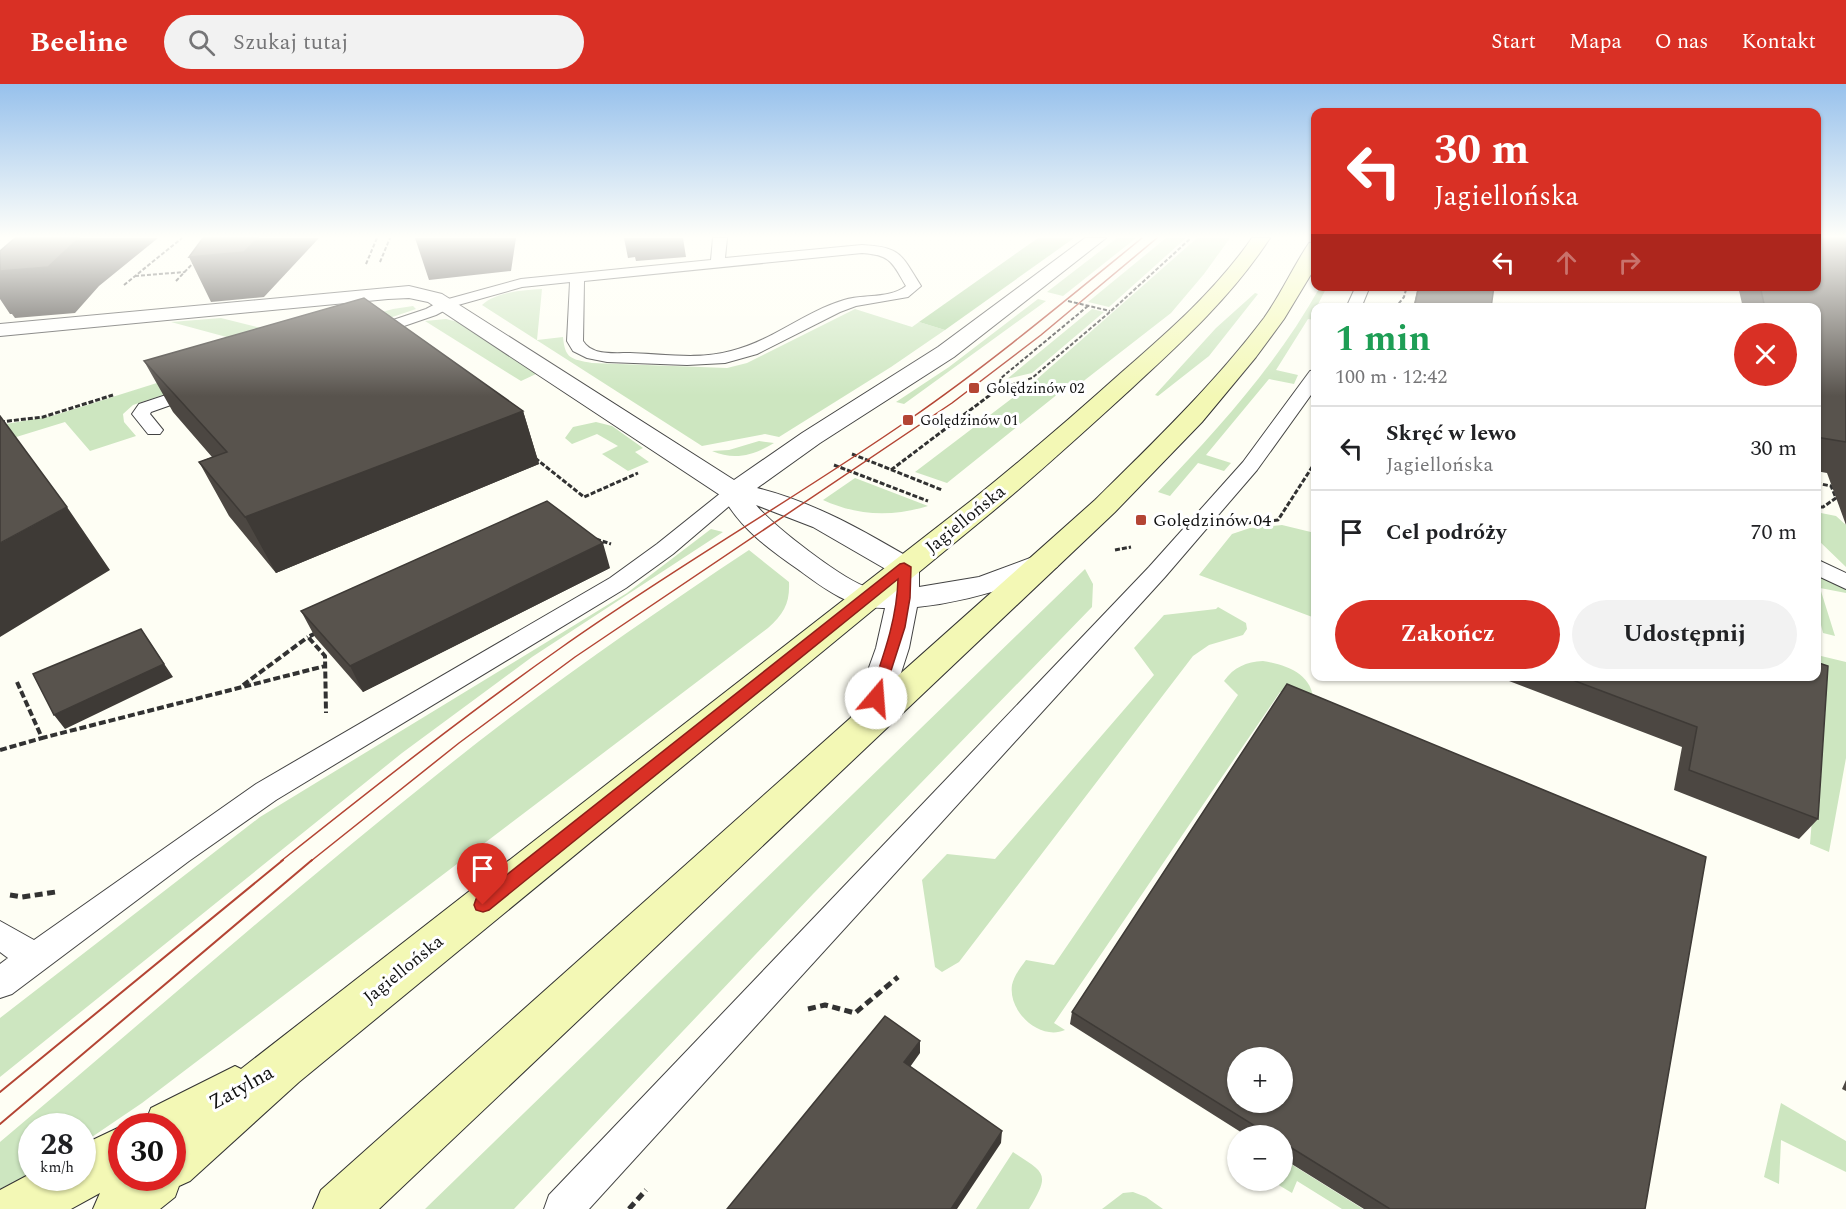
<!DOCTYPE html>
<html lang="pl">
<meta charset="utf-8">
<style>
body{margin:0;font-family:Spectral,serif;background:#f2f2f2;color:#202124;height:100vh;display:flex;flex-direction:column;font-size:22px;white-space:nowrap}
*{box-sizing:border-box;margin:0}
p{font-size:20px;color:#757577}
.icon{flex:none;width:33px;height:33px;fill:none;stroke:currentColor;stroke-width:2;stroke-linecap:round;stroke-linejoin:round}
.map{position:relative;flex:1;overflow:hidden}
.panel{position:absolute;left:1311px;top:219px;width:510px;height:378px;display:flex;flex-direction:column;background:#fff;border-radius:12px;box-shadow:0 2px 4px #0004}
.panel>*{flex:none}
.guide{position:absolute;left:1311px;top:24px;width:510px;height:183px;border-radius:12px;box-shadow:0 2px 4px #0004;background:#d93025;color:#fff;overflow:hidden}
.buttons{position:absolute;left:1227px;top:963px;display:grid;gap:12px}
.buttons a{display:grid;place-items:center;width:66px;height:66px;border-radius:50%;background:#fff;box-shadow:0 2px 4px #0004;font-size:30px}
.speed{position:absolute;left:18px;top:1029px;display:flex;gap:12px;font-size:30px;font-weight:700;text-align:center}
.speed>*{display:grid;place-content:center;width:78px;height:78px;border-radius:50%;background:#fff;box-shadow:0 2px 4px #0004;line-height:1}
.speed small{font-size:15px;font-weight:400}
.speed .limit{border:9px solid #d22;background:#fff;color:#111}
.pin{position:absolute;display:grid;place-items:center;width:51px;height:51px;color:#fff;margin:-62px -26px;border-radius:50% 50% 50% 0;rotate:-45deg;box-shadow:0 0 6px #0007}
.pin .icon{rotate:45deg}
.me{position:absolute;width:66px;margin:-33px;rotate:18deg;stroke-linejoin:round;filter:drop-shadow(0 0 4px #0008)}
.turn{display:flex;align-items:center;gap:21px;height:126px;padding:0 24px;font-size:27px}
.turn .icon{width:78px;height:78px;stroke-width:2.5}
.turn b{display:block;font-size:42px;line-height:51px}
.lanes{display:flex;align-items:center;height:57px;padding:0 24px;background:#0003;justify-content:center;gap:30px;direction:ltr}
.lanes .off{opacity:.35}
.round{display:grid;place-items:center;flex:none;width:63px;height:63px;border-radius:32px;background:#f2f2f2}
.head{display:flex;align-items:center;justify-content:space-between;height:102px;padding:0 24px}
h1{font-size:36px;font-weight:700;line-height:45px;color:#1e9e55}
.primary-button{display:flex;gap:12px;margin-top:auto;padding:12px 24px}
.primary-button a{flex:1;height:69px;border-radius:36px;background:#d93025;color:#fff;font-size:24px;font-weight:700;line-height:69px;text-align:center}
.primary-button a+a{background:#f2f2f2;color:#202124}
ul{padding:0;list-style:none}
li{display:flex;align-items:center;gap:18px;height:84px;padding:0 24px;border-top:2px solid #e0e0e0}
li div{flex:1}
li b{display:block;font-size:22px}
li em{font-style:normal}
header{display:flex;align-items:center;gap:36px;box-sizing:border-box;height:84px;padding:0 30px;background:#d93025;color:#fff}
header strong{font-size:28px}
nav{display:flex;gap:33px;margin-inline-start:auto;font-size:21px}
.search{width:420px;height:54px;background:#f2f2f2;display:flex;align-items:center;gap:15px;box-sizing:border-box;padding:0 21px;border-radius:33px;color:#757577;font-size:22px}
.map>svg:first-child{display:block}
.green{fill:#cde6c0}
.forest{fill:#afd6a0}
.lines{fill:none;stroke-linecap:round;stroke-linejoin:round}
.lane-casing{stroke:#434343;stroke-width:2}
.street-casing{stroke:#434343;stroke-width:2}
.secondary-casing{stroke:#323232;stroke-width:2}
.path-far3{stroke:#323232;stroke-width:2;stroke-dasharray:4 2;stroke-linecap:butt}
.path-far2{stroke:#323232;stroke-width:3;stroke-dasharray:5 2;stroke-linecap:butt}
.path-far1{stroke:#323232;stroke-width:4;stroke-dasharray:7 3;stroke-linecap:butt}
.path{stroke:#323232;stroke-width:5;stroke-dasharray:8 4.5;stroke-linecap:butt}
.lane{fill:#fff;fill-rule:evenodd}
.street{fill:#fff;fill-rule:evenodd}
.secondary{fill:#f3f8b5;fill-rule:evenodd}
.tram-far1{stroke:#b44534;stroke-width:1.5}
.tram{stroke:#b44534;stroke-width:2}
.wall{fill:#4c4742}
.shaded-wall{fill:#3e3a36}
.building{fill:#58534d;stroke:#3e3a36;stroke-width:1.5;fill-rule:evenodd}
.route{fill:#d93025;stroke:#8d1f18;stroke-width:1.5}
.poi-dot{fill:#b44534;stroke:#fff;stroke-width:2}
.labels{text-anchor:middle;stroke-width:6;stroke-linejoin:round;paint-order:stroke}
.far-poi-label{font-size:15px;fill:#101010;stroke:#fff;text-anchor:start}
.street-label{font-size:18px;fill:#101010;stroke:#fff}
.poi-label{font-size:18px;fill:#101010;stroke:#fff;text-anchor:start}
.near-street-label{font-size:21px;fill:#101010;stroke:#fff}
</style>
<header>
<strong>Beeline</strong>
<div class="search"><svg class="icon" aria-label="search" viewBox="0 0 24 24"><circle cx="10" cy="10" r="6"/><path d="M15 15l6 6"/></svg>Szukaj tutaj</div>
<nav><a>Start</a><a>Mapa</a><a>O nas</a><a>Kontakt</a></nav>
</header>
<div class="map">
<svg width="1846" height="1125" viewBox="0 0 1846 1125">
<rect width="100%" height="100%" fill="#fefef4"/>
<path class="green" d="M 1117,154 L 1136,154 L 1063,212 L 1047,208 Z
M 1166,154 L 1186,154 L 1109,223 L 1088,218 Z
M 1197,154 L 1230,154 L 1204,190 L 1171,229 L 1081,299 L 1074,297 L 947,399 L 915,388 L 1036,296 Z
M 1320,203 L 1327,203 L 1316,224 L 1315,236 L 1308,235 L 1276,286 L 1298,291 L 1294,300 L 1269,295 L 1206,371 L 1231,379 L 1224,387 L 1198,379 L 1170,412 L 1158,408 C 1219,344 1277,280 1320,203 Z
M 542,205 L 537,256 L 563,253 C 565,275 571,275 592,279 L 727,284 L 747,279 L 855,225 L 912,243 L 919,238 L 945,246 L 891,283 L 779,353 L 765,350 L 702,362 L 482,221 C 496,208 523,206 542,205 Z
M 1255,209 L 1258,210 L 1209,272 L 1158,312 L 1155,311 L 1216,244 Z
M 1038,215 L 1046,217 L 904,320 L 896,318 L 949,283 Z
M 413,222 L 416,225 L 133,321 L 123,330 L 124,338 L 136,352 L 90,367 L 65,338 L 0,358 L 0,341 L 52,332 L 195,287 L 238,268 L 393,225 Z
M 1092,225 L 1104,228 L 1032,289 L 1007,295 Z
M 365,229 L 245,258 L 171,238 L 221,234 L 265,245 L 282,237 Z
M 446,235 L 458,238 L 536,290 L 521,297 L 425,237 Z
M 596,338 L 612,342 L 643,364 L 635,368 L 649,378 L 628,387 L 602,370 L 618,362 L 597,350 L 572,360 L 565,354 L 573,343 Z
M 759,357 L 774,359 C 754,371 735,377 712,367 L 729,366 Z
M 855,394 L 928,422 C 892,433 858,432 823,416 Z
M 1816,428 L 1836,432 L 1846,441 L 1846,483 L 1817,455 Z
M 1282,441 L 1315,449 L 1315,534 L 1199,491 L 1232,450 L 1250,444 Z
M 711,445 L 723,448 L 532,573 L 402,669 L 0,993 L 0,934 L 260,733 L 627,509 Z
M 749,466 L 789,498 C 790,519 784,530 768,544 L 142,1019 L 83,1059 L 82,1042 L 32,1042 L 31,1089 L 0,1105 L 0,1058 C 159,924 315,786 478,658 C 566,590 657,527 749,466 Z
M 1816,475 L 1846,494 L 1846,509 L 1820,504 L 1835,552 L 1823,549 L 1817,525 Z
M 1085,485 L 1093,500 L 1092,523 L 813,810 L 514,1125 L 425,1125 Z
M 1218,523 L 1246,539 L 1247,545 L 1243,551 L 1209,561 L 1193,572 L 959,878 L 942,888 L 935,883 L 922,796 L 947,770 L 995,775 L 1154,591 L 1134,564 L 1164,531 L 1216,525 Z
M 1817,571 L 1846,578 L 1846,674 L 1829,768 L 1810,760 L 1819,649 Z
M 1263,577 C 1289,581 1316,592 1313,622 L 1280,608 L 1054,939 L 1065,946 C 1040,957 1008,928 1012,901 C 1014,892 1020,884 1026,876 L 1054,881 L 1238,611 L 1224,597 C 1234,583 1246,578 1263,577 Z
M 1781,1019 L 1846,1057 L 1846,1088 L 1781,1056 L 1779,1100 L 1764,1093 Z
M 1013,1068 C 1045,1089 1051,1089 1029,1125 L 976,1125 Z
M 1283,1075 L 1363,1125 L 1342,1125 L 1297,1097 L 1292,1109 L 1272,1097 L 1282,1096 Z
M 1133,1108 L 1146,1113 L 1163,1125 L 1102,1125 L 1123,1109 Z"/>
<path class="forest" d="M 1038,154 L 1074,154 L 945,246 L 919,238 Z"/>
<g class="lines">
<defs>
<path id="lane" d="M 713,154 L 727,154 L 725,174 L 862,161 C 902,163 901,171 921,202 L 908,213 L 856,222 L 840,228 L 757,270 L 725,279 L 687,281 L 607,278 L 587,274 L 573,267 L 567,257 L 570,198 L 522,203 L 451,223 L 436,231 L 375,252 L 369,254 L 361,249 L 363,246 L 426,225 L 441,217 L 521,195 L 711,176 ZM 862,169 C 891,171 892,178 906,202 C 890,215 864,210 844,216 C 804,228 772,257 731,267 C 699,276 663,270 630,269 C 615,269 592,272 583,257 L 584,197 Z
M 1356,202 L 1370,202 L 1361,224 L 1346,224 Z
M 1316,286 L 1316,304 L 1257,386 L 1165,493 L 589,1125 L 544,1125 L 549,1111 L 1149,483 L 1243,378 L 1310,287 Z
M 196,301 L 202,302 L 205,306 L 202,310 L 151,328 L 150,330 L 163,346 L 160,350 L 148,350 L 132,330 L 139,320 Z
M 734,402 L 741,404 L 744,408 L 741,412 L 673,470 L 626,504 L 276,716 L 189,777 L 12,910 L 0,914 L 0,880 L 8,874 L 0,868 L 0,837 L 34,856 L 256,700 L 610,494 L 657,460 L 727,404 Z
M 1816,475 L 1846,489 L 1846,505 L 1816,491 Z"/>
<path id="street" d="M 1085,154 L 1106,154 L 954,273 L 820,359 L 757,404 C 814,418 864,447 915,477 L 919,483 L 919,503 L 979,493 L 1046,468 L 1057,471 L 1061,477 L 1057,483 C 1012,504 966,518 917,523 L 909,564 L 884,642 L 879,651 L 866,655 L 853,651 L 848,642 L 876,564 L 885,524 C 851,525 826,506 799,486 C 769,465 742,446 723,413 L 428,218 L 409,214 L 388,215 L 0,252 L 0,240 L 409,202 L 442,210 L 734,396 L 802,349 L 938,263 ZM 756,421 L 813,443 L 889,487 L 888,504 C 882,504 875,506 869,504 C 844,497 773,442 756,421 Z"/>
<path id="secondary" d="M 1252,154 L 1270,154 C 1232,212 1183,257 1132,304 C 1086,346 1040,388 992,428 L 299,998 L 190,1097 L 179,1102 L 175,1113 L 160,1125 L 93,1125 L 100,1109 L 71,1125 L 0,1125 L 0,1106 L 32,1089 L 32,1094 L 82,1094 L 82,1061 L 122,1042 L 122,1094 L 172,1094 L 172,1042 L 144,1042 L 151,1024 L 235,982 L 241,985 L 972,416 C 1023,375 1073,332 1122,288 C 1169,247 1216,206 1252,154 Z
M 1316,158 L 1316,182 L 1284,235 L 1256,273 L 1202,338 L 1115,428 L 379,1125 L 313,1125 L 321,1106 L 1095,416 C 1154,358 1214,300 1264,234 C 1281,210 1293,183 1309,159 Z"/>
</defs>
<use href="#lane" class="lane-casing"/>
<use href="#street" class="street-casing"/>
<use href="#secondary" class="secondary-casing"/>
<path class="path-far3" d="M 380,178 L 390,154
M 366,180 L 377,154
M 135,192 L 185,188
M 176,197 L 196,176
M 124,201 L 182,154
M 1068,217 L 1110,227
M 1088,222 L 1001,294 L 998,305 L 1032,294 L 1111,227 L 1191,154
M 1395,224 L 1404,213 L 1407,202
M 992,309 L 998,305"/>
<path class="path-far2" d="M 0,338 L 43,333 L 113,311
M 852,370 L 942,406
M 535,374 L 584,413 L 638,389
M 834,381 L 928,417
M 891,386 L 994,308
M 1816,399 L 1831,402 L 1836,414 L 1823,423 L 1816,423
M 1246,439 L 1278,436 L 1316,377
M 596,455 L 611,460
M 1115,466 L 1131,463"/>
<path class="path-far1" d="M 316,549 L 308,553 L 325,572 L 326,629
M 17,598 L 42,654 L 325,582
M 243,601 L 308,553
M 0,666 L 42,654"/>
<path class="path" d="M 10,811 L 22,813 L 56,808
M 808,925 L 825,921 L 855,929 L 898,893
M 629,1125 L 646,1106"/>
<use href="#lane" class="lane"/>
<use href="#street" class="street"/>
<use href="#secondary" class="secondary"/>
<path class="tram-far1" d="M 281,777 C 373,704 465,631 562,563 C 675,483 796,414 910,335 C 991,279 1066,216 1142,154
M 311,777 L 459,659 L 575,573 L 952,319 L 1041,251 L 1157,154"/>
<path class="tram" d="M 0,1008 L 283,776
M 0,1040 L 312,776"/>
</g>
<path class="wall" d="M 1846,154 L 1846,441 L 1827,389 L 1816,387 L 1816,224 L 1743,224 L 1738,202 L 1816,202 Z
M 1418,202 L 1494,202 L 1491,224 L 1413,224 Z
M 144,277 L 523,327 L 539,380 L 276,489 L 229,432 L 199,378 L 212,373 L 173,328 Z
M 610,484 L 363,608 L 315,553 L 301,527 Z
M 1496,592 L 1816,592 L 1818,735 L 1799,755 L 1674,706 L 1682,663 Z
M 1072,928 L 1645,1125 L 1364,1125 L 1282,1074 L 1282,1052 L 1247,1052 L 1070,940 Z
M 1846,996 L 1846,1007 L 1842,1005 Z"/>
<path class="shaded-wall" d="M 79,154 L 158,154 L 99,202 L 75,229 L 15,234 L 12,230 L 10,230 L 0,215 L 0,187 L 74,157 Z
M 258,154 L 319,154 L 264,213 L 211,218 L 189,173 Z
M 415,154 L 516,154 L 511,187 L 429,196 Z
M 624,154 L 683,154 L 686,173 L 636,177 L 635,173 L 628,174 Z
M 523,327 L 539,380 L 276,489 L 245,433 Z
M 67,423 L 110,486 L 0,553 L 0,459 Z
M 603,459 L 610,484 L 363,608 L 350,582 Z
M 141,545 L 173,593 L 65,645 L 54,631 Z
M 920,957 L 920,969 L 905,990 L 904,978 Z
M 1002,1047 L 1001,1059 L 957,1125 L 951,1125 Z"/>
<path class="building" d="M 15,154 L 79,154 L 48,183 L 0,187 L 0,167 Z
M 203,154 L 258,154 L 244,168 L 189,173 Z
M 1816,154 L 1846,154 L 1846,358 L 1816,353 L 1816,224 L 1765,224 L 1760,202 L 1816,202 Z
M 1419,202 L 1494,202 L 1491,224 L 1414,224 Z
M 364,214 L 523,327 L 245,433 L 199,378 L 227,368 L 144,277 Z
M 0,332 L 67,423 L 0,459 Z
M 547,417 L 603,459 L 350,582 L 301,527 Z
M 141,545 L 164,580 L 54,631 L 33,590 Z
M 1816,578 L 1828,582 L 1818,735 L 1689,686 L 1697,643 L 1562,592 L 1816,592 Z
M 1287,600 L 1706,773 L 1645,1125 L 1390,1125 L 1282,1058 L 1282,1052 L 1271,1052 L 1072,928 ZM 1238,974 L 1282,974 L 1282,1018 L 1238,1018 Z
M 885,932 L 920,957 L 904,978 L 1002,1047 L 951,1125 L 727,1125 Z"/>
<linearGradient id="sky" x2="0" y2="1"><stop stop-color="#97c1ec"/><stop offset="0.49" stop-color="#fffffa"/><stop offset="1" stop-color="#fffffa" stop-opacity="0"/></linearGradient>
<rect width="1846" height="312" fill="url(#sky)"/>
<path class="route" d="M 904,479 L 911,483 L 910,514 L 905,543 L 881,618 L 871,618 L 869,614 C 882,575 897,537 898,495 L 489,826 L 483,828 L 476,826 L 474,821 L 476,815 L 900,480 Z"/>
<g class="poi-dot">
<rect x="968" y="298" width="12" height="12" rx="3"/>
<rect x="902" y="330" width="12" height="12" rx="3"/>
<rect x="1135" y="430" width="12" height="12" rx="3"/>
</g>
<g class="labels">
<g class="far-poi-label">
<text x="986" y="309">Golędzinów 02</text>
<text x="920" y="341">Golędzinów 01</text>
</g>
<g class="street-label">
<text transform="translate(965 435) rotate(-39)" y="6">Jagiellońska</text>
<text transform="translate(403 885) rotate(-39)" y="6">Jagiellońska</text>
</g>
<g class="poi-label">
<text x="1153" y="442">Golędzinów 04</text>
</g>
<g class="near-street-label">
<text transform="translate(241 1003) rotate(-29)" y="7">Zatylna</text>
</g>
</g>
</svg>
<div class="buttons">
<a>+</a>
<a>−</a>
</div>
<div class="speed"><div>28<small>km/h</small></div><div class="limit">30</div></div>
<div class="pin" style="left:483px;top:821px;background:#d93025"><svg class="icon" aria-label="arrive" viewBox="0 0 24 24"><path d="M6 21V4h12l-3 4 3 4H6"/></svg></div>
<svg class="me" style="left:876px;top:614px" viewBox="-20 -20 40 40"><circle r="19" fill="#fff"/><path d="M0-13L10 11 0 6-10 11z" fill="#d93025"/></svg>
<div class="guide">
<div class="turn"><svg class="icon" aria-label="left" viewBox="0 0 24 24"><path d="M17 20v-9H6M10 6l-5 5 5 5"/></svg><div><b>30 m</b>Jagiellońska</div></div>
<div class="lanes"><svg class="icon" aria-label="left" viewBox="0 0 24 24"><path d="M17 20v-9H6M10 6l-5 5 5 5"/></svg><svg class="icon off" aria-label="ahead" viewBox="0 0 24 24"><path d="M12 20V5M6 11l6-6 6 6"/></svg><svg class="icon off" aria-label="right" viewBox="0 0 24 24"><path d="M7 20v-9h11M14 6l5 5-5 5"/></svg></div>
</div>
<section class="panel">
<div class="head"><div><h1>1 min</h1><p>100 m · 12:42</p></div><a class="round" style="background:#d93025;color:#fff"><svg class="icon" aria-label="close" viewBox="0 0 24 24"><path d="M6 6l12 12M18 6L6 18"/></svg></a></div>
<ul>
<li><svg class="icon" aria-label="left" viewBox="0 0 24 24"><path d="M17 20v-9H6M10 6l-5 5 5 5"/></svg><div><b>Skręć w lewo</b><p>Jagiellońska</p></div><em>30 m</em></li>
<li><svg class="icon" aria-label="arrive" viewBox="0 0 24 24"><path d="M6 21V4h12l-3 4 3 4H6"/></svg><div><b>Cel podróży</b></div><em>70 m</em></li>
</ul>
<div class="primary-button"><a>Zakończ</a><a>Udostępnij</a></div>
</section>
</div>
